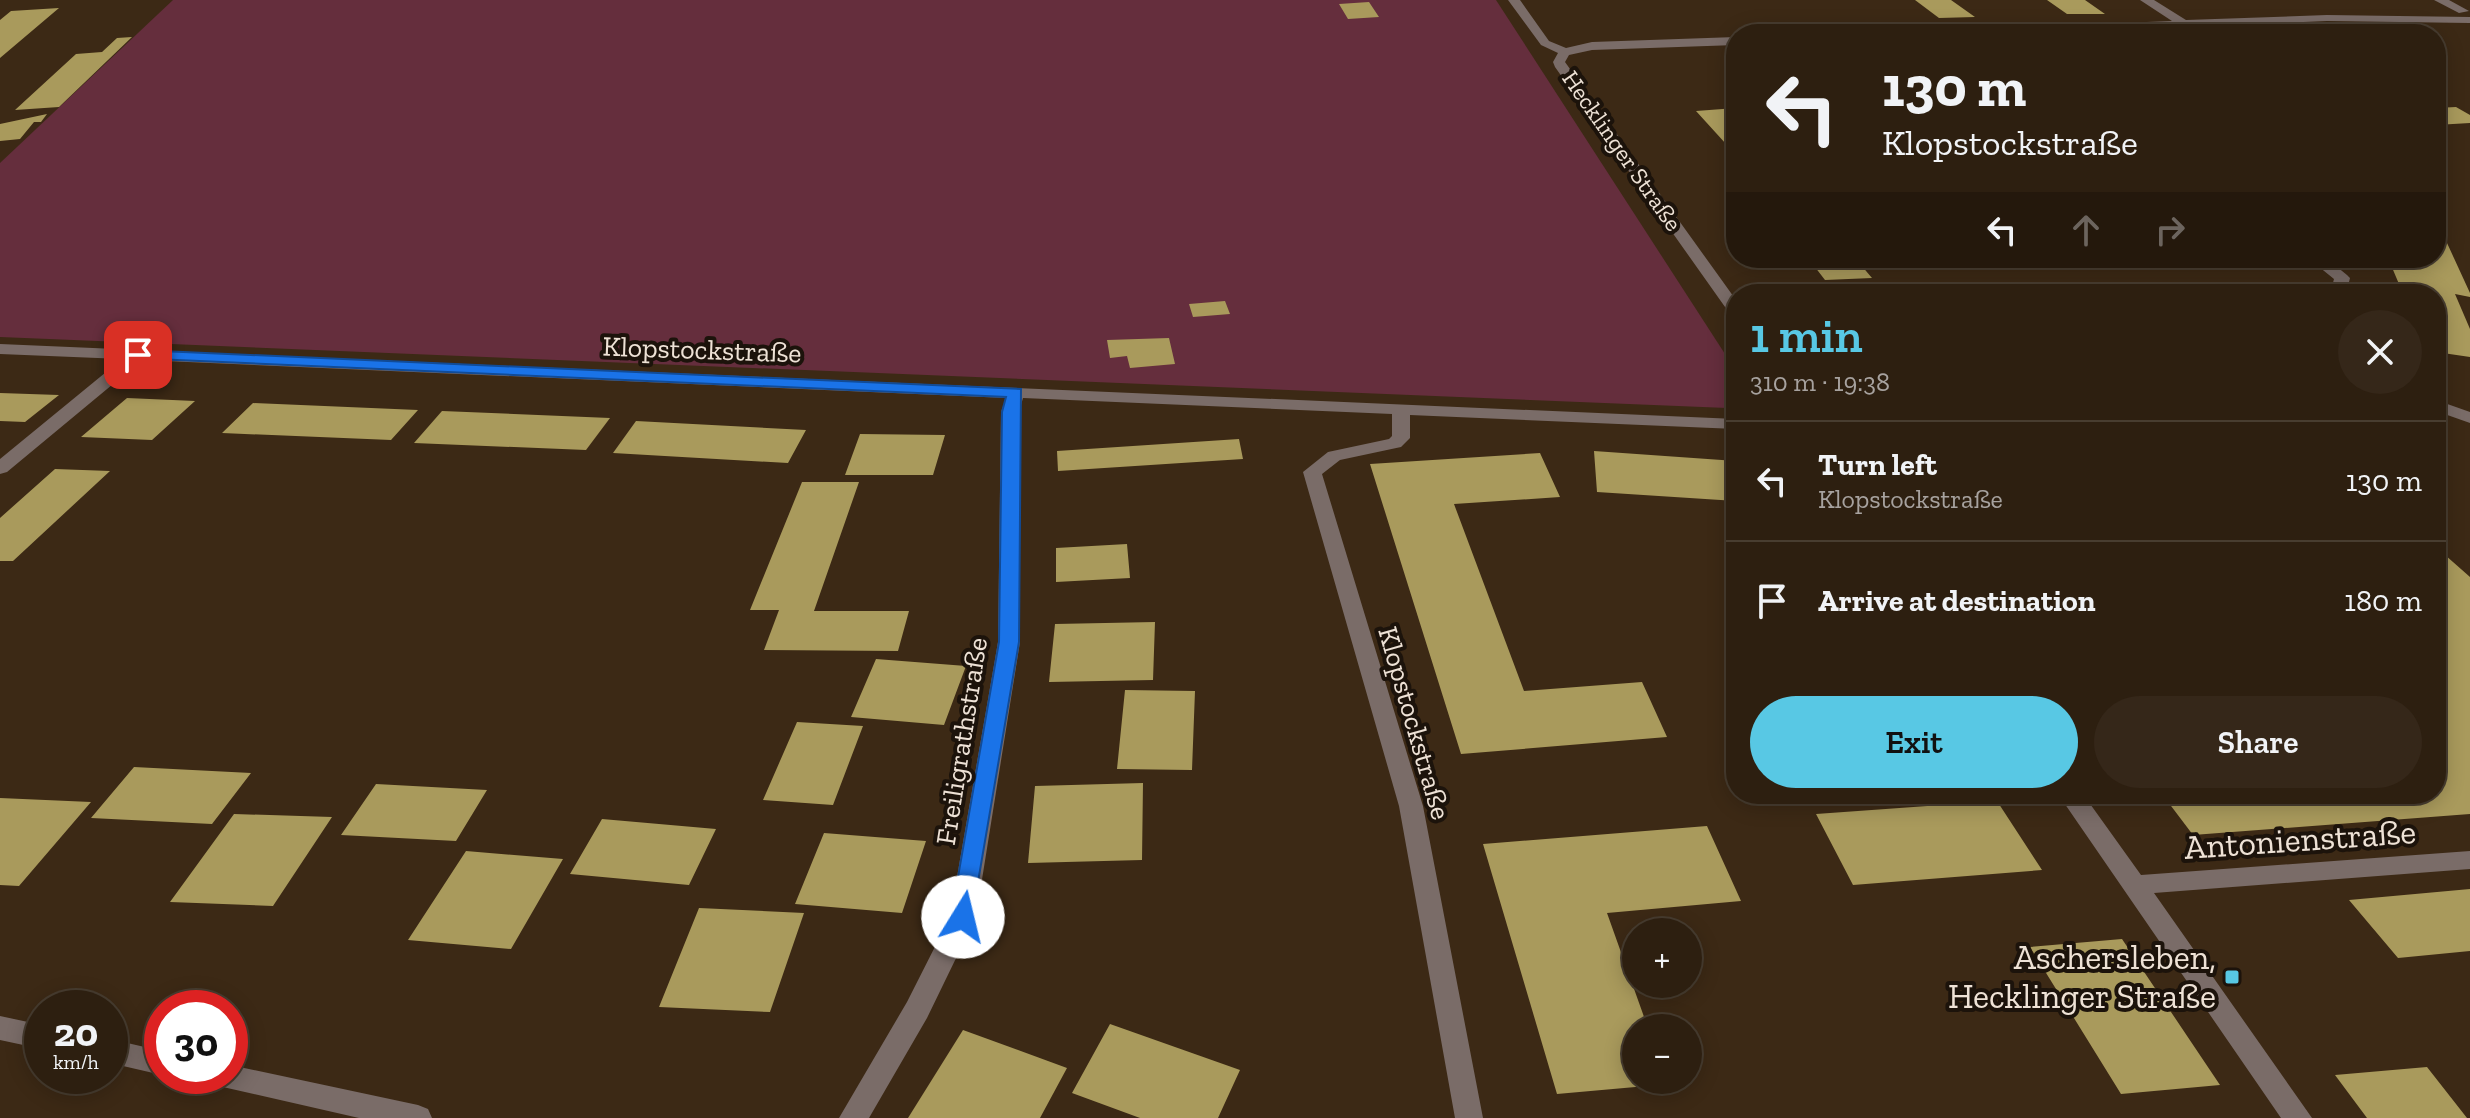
<!DOCTYPE html>
<meta charset="utf-8">
<style>
body{margin:0;font-family:"Zilla Slab",serif;background:#352719;color:#f1f3f6;height:100vh;display:flex;flex-direction:column;font-size:30px;white-space:nowrap}
*{box-sizing:border-box;margin:0}
p{font-size:26px;color:#a7a29f}
.icon{flex:none;width:44px;height:44px;fill:none;stroke:currentColor;stroke-width:2;stroke-linecap:round;stroke-linejoin:round}
.map{position:relative;flex:1;overflow:hidden}
.details{position:absolute;left:1726px;top:284px;width:720px;height:520px;display:flex;flex-direction:column;background:#2d1f10;border-radius:32px;box-shadow:0 4px 20px #0003,0 0 0 2px #483d30}
.details>*{flex:none}
.hud{position:absolute;left:1726px;top:24px;width:720px;height:244px;border-radius:32px;box-shadow:0 4px 20px #0003,0 0 0 2px #483d30;background:#2d1f10;color:#f1f3f6;overflow:hidden}
.fabs{position:absolute;left:1622px;top:918px;display:grid;gap:16px}
.fabs a{display:grid;place-items:center;width:80px;height:80px;border-radius:50%;background:#2d1f10;box-shadow:0 4px 20px #0003,0 0 0 2px #483d30;font-size:40px}
.speed{position:absolute;left:24px;top:990px;display:flex;gap:16px;font-size:40px;font-weight:700;text-align:center}
.speed>*{display:grid;place-content:center;width:104px;height:104px;border-radius:50%;background:#2d1f10;box-shadow:0 4px 20px #0003,0 0 0 2px #483d30;line-height:1}
.speed small{font-size:20px;font-weight:400}
.speed .limit{border:12px solid #d22;background:#fff;color:#111}
.pin{position:absolute;display:grid;place-items:center;width:68px;height:68px;color:#fff;margin:-34px;border-radius:16px;box-shadow:0 4px 12px #0006}
.me{position:absolute;width:88px;margin:-44px;rotate:9deg;stroke-linejoin:round;filter:drop-shadow(0 0 6px #0008)}
.turn{display:flex;align-items:center;gap:28px;height:168px;padding:0 24px;font-size:36px}
.turn .icon{width:104px;height:104px;stroke-width:2.5}
.turn b{display:block;font-size:56px;line-height:68px}
.lanes{display:flex;align-items:center;height:76px;padding:0 24px;background:#0003;justify-content:center;gap:40px;direction:ltr}
.lanes .off{opacity:.35}
.round{display:grid;place-items:center;flex:none;width:84px;height:84px;border-radius:42px;background:#352719}
.headline{display:flex;align-items:center;justify-content:space-between;height:136px;padding:0 24px}
h1{font-size:48px;font-weight:600;line-height:60px;color:#58c8e4}
.primary-button{display:flex;gap:16px;margin-top:auto;padding:16px 24px}
.primary-button a{flex:1;height:92px;border-radius:48px;background:#58c8e4;color:#111;font-size:32px;font-weight:600;line-height:92px;text-align:center}
.primary-button a+a{background:#352719;color:#f1f3f6}
ul{padding:0;list-style:none}
li{display:flex;align-items:center;gap:24px;height:120px;padding:0 24px;border-top:2px solid #483d30}
li div{flex:1}
li b{display:block;font-size:30px}
li em{font-style:normal}
.map>svg:first-child{display:block}
.green{fill:#652e3d}
.building{fill:#a99a5c}
.lines{fill:none;stroke-linecap:round;stroke-linejoin:round}
.minor{fill:#7a6c68;fill-rule:evenodd}
.route{fill:#1a73e8;stroke:#114b97;stroke-width:2}
.poi-dot{fill:#58c8e4;stroke:#1c130b;stroke-width:3}
.labels{text-anchor:middle;stroke-width:8;stroke-linejoin:round;paint-order:stroke}
.far-street-label{font-size:24px;fill:#eee2d6;stroke:#1c130b}
.street-label{font-size:28px;fill:#eee2d6;stroke:#1c130b}
.near-street-label{font-size:34px;fill:#eee2d6;stroke:#1c130b}
.near-poi-label{font-size:34px;fill:#eee2d6;stroke:#1c130b;text-anchor:end}
</style>
<div class="map">
<svg width="2470" height="1118" viewBox="0 0 2470 1118">
<rect width="100%" height="100%" fill="#3c2915"/>
<path class="green" d="M 173,0 L 1496,0 L 1736,371 L 1736,398 L 1727,408 L 0,337 L 0,163 Z"/>
<path class="building" d="M 1915,0 L 1951,0 L 1975,17 L 1939,18 Z
M 2047,0 L 2085,0 L 2105,14 L 2067,14 Z
M 1369,2 L 1379,17 L 1348,19 L 1339,4 Z
M 59,8 L 0,58 L 0,20 L 11,11 Z
M 132,37 L 59,107 L 15,110 L 76,54 L 102,52 L 117,38 Z
M 2456,107 L 2470,115 L 2470,123 L 2436,125 L 2436,108 Z
M 1736,108 L 1736,155 L 1696,111 Z
M 47,114 L 41,122 L 34,122 L 20,139 L 0,141 L 0,124 Z
M 2436,219 L 2470,293 L 2470,297 L 2455,294 L 2470,329 L 2470,357 L 2436,352 L 2436,294 L 2394,294 L 2389,282 L 2399,284 L 2388,258 L 2436,258 Z
M 1808,258 L 1855,258 L 1872,278 L 1825,280 Z
M 2038,258 L 2124,258 L 2124,260 L 2044,264 Z
M 1225,301 L 1230,314 L 1193,317 L 1189,304 Z
M 1169,338 L 1175,364 L 1130,368 L 1127,356 L 1110,358 L 1107,340 Z
M 0,393 L 59,395 L 25,422 L 0,421 Z
M 127,398 L 195,401 L 152,440 L 81,437 Z
M 253,403 L 418,410 L 391,440 L 222,433 Z
M 442,411 L 610,418 L 586,450 L 414,443 Z
M 636,421 L 806,430 L 788,463 L 613,453 Z
M 860,434 L 945,435 L 933,475 L 845,475 Z
M 1239,439 L 1243,459 L 1058,471 L 1057,451 Z
M 1594,451 L 1736,461 L 1736,501 L 1597,492 Z
M 1540,453 L 1560,497 L 1454,504 L 1524,691 L 1642,682 L 1667,737 L 1461,754 L 1370,464 Z
M 55,469 L 110,471 L 13,561 L 0,561 L 0,518 Z
M 802,482 L 859,482 L 814,611 L 909,611 L 898,651 L 764,650 L 779,610 L 750,610 Z
M 1127,544 L 1130,578 L 1056,582 L 1056,548 Z
M 2436,547 L 2470,577 L 2470,814 L 2193,835 L 2162,794 L 2436,794 Z
M 1155,622 L 1153,680 L 1049,682 L 1055,624 Z
M 876,659 L 966,666 L 944,725 L 851,717 Z
M 1125,690 L 1195,691 L 1192,770 L 1117,769 Z
M 797,722 L 863,726 L 833,805 L 763,800 Z
M 134,767 L 251,773 L 212,824 L 91,818 Z
M 1143,783 L 1142,860 L 1028,863 L 1035,786 Z
M 376,784 L 487,790 L 456,841 L 341,835 Z
M 0,798 L 91,802 L 19,886 L 0,885 Z
M 1997,801 L 2042,870 L 1853,885 L 1816,814 Z
M 234,814 L 332,817 L 273,906 L 170,902 Z
M 602,819 L 716,829 L 689,885 L 570,874 Z
M 1707,826 L 1741,901 L 1607,913 L 1648,1028 L 1636,1028 L 1636,1080 L 1667,1080 L 1669,1084 L 1557,1094 L 1483,844 Z
M 824,833 L 926,841 L 902,913 L 795,904 Z
M 466,851 L 563,859 L 511,949 L 408,940 Z
M 2470,889 L 2470,951 L 2398,958 L 2349,900 Z
M 699,908 L 804,913 L 770,1012 L 659,1007 Z
M 2122,939 L 2220,1085 L 2121,1094 L 2030,947 Z
M 1110,1024 L 1240,1070 L 1218,1118 L 1140,1118 L 1072,1093 Z
M 963,1030 L 1067,1068 L 1040,1118 L 908,1118 Z
M 2427,1067 L 2467,1118 L 2367,1118 L 2335,1075 Z"/>
<g class="lines">
<path class="minor" d="M 1508,0 L 1520,0 L 1549,41 L 1566,48 L 1592,42 L 1736,37 L 1736,45 L 1592,50 L 1569,55 L 1565,62 L 1736,300 L 1736,316 L 1730,314 L 1555,67 L 1553,62 L 1558,53 L 1541,45 Z
M 2140,0 L 2154,0 L 2186,20 L 2327,15 L 2470,17 L 2470,23 L 2327,21 L 2002,34 L 1907,34 L 1913,31 L 2172,21 Z
M 2434,0 L 2449,0 L 2469,11 L 2459,13 Z
M 2308,258 L 2326,258 L 2347,275 L 2350,278 L 2346,294 L 2330,294 L 2334,279 Z
M 0,344 L 1736,419 L 1736,429 L 1410,415 L 1410,438 L 1401,447 L 1340,460 L 1322,474 L 1423,806 L 1483,1118 L 1455,1118 L 1399,806 L 1303,472 L 1328,452 L 1389,439 L 1392,436 L 1392,414 L 1023,398 L 1019,412 L 1020,642 L 976,917 L 927,1018 L 869,1118 L 839,1118 L 907,1002 L 950,917 L 998,642 L 1001,412 L 1006,398 L 142,360 L 7,472 L 0,474 L 0,459 L 122,359 L 0,354 Z
M 2436,400 L 2470,412 L 2470,423 L 2436,411 Z
M 2058,794 L 2083,794 L 2141,875 L 2470,851 L 2470,869 L 2154,893 L 2312,1118 L 2281,1118 Z
M 0,1016 L 42,1025 L 42,1049 L 0,1040 Z
M 110,1039 L 162,1051 L 162,1075 L 110,1063 Z
M 230,1065 L 418,1105 L 428,1109 L 432,1118 L 359,1118 L 214,1085 L 210,1076 L 230,1076 Z"/>
</g>
<path class="route" d="M 138,350 L 1021,389 L 1019,642 L 971,923 L 954,923 L 951,917 L 999,642 L 1002,412 L 1006,397 L 132,358 L 132,352 Z"/>
<rect class="poi-dot" x="2224" y="969" width="16" height="16" rx="4"/>
<g class="labels">
<g class="far-street-label">
<text transform="translate(1622 151) rotate(55)" y="8">Hecklinger Straße</text>
</g>
<g class="street-label">
<text transform="translate(702 349) rotate(2)" y="10">Klopstockstraße</text>
<text transform="translate(1415 723) rotate(74)" y="10">Klopstockstraße</text>
<text transform="translate(961 741) rotate(-81)" y="10">Freiligrathstraße</text>
</g>
<g class="near-street-label">
<text transform="translate(2300 839) rotate(-4)" y="12">Antonienstraße</text>
</g>
<g class="near-poi-label">
<text x="2216" y="969">Aschersleben,<tspan x="2216" dy="39">Hecklinger Straße</tspan></text>
</g>
</g>
</svg>
<div class="fabs">
<a>+</a>
<a>−</a>
</div>
<div class="speed"><div>20<small>km/h</small></div><div class="limit">30</div></div>
<div class="pin" style="left:138px;top:355px;background:#d93025"><svg class="icon" aria-label="arrive" viewBox="0 0 24 24"><path d="M6 21V4h12l-3 4 3 4H6"/></svg></div>
<svg class="me" style="left:963px;top:917px" viewBox="-20 -20 40 40"><circle r="19" fill="#fff"/><path d="M0-13L10 11 0 6-10 11z" fill="#1a73e8"/></svg>
<div class="hud">
<div class="turn"><svg class="icon" aria-label="left" viewBox="0 0 24 24"><path d="M17 20v-9H6M10 6l-5 5 5 5"/></svg><div><b>130 m</b>Klopstockstraße</div></div>
<div class="lanes"><svg class="icon" aria-label="left" viewBox="0 0 24 24"><path d="M17 20v-9H6M10 6l-5 5 5 5"/></svg><svg class="icon off" aria-label="ahead" viewBox="0 0 24 24"><path d="M12 20V5M6 11l6-6 6 6"/></svg><svg class="icon off" aria-label="right" viewBox="0 0 24 24"><path d="M7 20v-9h11M14 6l5 5-5 5"/></svg></div>
</div>
<section class="details">
<div class="headline"><div><h1>1 min</h1><p>310 m · 19:38</p></div><a class="round"><svg class="icon" aria-label="close" viewBox="0 0 24 24"><path d="M6 6l12 12M18 6L6 18"/></svg></a></div>
<ul>
<li><svg class="icon" aria-label="left" viewBox="0 0 24 24"><path d="M17 20v-9H6M10 6l-5 5 5 5"/></svg><div><b>Turn left</b><p>Klopstockstraße</p></div><em>130 m</em></li>
<li><svg class="icon" aria-label="arrive" viewBox="0 0 24 24"><path d="M6 21V4h12l-3 4 3 4H6"/></svg><div><b>Arrive at destination</b></div><em>180 m</em></li>
</ul>
<div class="primary-button"><a>Exit</a><a>Share</a></div>
</section>
</div>
